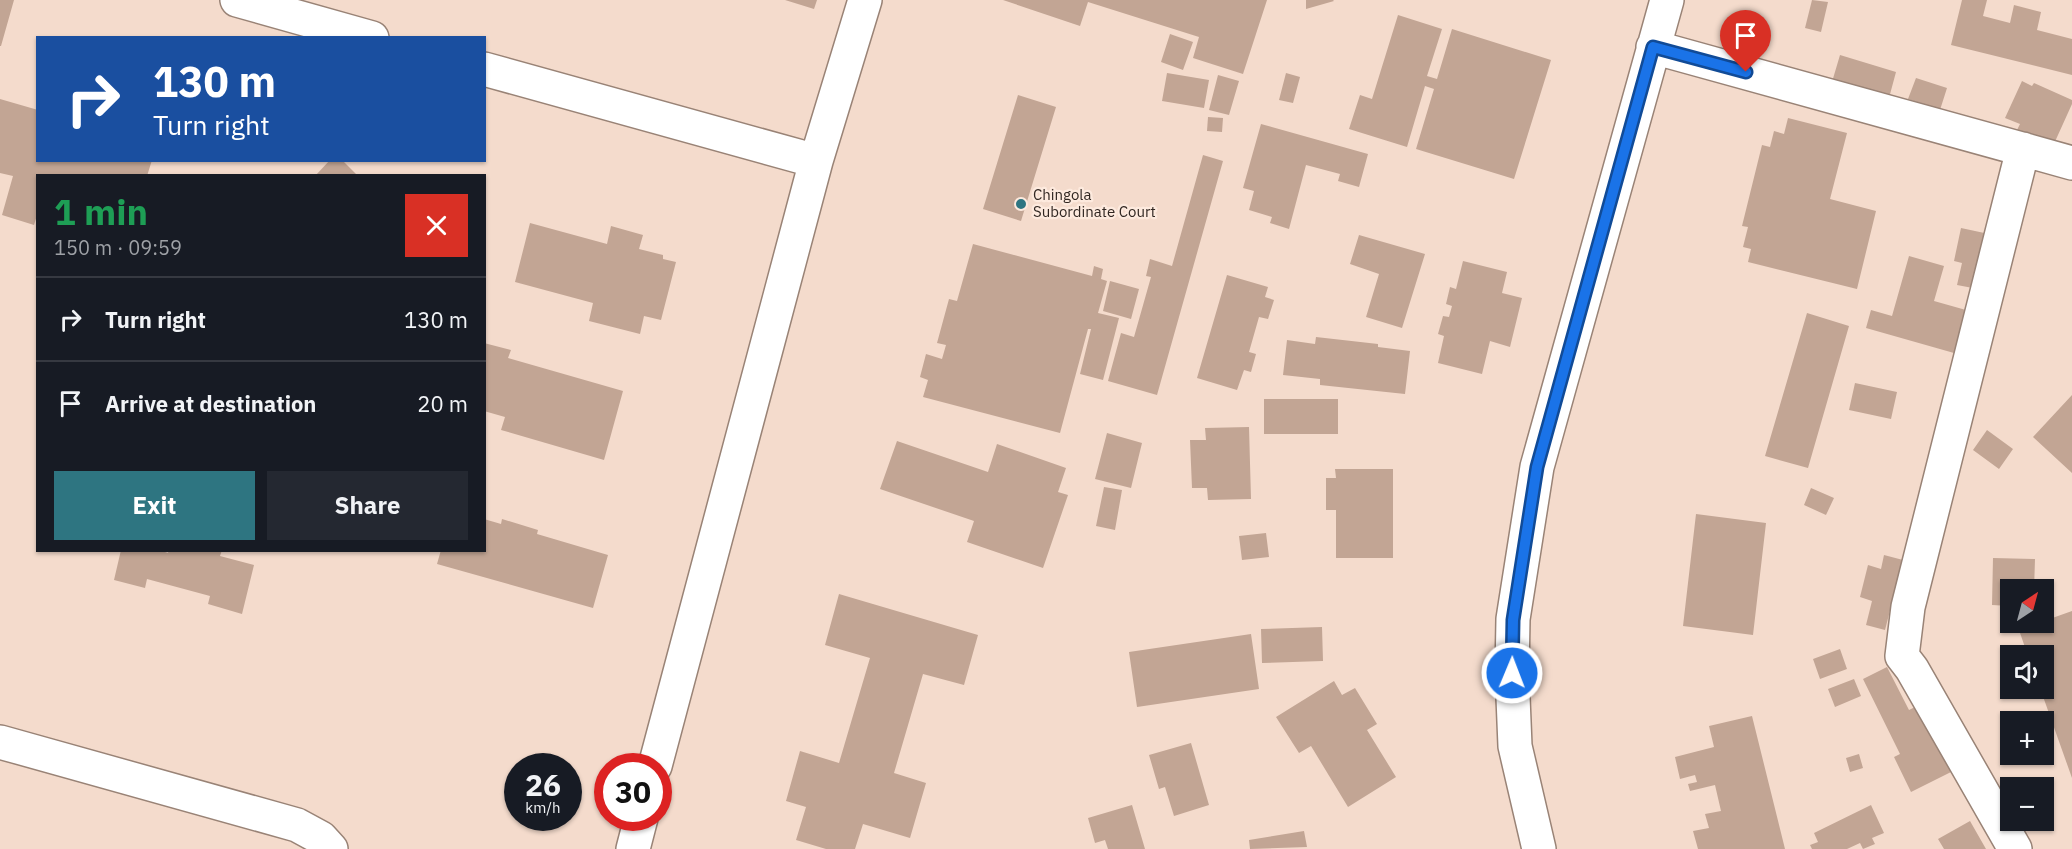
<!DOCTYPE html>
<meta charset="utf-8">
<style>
body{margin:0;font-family:"IBM Plex Sans",sans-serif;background:#242831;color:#f1f3f6;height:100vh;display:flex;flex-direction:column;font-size:22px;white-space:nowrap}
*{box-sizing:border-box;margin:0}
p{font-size:20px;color:#9ea1a6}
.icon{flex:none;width:33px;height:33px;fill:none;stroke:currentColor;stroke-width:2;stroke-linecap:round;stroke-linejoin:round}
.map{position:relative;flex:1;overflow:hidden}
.sheet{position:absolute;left:36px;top:174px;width:450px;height:378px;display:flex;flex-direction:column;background:#171b24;border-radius:0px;box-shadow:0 2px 4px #0004}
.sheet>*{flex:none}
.banner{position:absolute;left:36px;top:36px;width:450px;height:126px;border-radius:0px;box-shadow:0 2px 4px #0004;background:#1a4fa0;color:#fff;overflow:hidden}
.needle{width:39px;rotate:36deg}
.fabs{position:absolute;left:2000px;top:579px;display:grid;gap:12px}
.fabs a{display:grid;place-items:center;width:54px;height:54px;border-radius:0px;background:#171b24;box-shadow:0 2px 4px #0004;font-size:30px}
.speed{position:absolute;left:504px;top:753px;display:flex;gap:12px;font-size:30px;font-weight:700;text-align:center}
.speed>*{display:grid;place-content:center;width:78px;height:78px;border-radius:50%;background:#171b24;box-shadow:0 2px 4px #0004;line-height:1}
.speed small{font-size:15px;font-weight:400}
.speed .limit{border:9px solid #d22;background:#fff;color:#111}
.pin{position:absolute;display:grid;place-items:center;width:51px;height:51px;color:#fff;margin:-62px -26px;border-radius:50% 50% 50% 0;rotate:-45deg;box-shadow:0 0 6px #0007}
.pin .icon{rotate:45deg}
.me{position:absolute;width:66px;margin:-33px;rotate:1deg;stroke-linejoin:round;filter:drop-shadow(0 0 4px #0008)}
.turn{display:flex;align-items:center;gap:21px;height:126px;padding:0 18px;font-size:27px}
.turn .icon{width:78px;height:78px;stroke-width:2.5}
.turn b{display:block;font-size:42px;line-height:51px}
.round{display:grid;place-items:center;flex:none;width:63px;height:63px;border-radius:0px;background:#242831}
.overview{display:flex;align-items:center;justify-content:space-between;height:102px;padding:0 18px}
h1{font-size:36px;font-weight:800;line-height:45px;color:#1e9e55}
.action{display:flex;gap:12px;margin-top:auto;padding:12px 18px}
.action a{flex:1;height:69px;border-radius:0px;background:#2e7581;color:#fff;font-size:24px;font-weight:800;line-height:69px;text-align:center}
.action a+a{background:#242831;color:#f1f3f6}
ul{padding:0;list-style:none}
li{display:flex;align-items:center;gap:18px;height:84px;padding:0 18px;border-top:2px solid #363941}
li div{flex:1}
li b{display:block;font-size:22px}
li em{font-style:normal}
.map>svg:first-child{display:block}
.building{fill:#c2a594}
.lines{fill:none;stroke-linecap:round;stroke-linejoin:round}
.minor-casing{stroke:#998376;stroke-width:36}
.minor{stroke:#fff;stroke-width:33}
.route-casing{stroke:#114b97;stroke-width:15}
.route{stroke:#1a73e8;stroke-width:10}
.poi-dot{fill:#2e7581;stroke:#fdeade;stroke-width:2}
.labels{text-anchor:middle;stroke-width:4.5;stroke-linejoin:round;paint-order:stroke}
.poi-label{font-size:15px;fill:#312722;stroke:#fdeade;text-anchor:start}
</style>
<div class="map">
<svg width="2072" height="849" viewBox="0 0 2072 849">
<rect width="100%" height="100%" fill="#f4dbcc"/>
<path class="building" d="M 0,0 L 14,0 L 1,46 L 0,46 Z
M 785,0 L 817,0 L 814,9 Z
M 1003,0 L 1267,0 L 1243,74 L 1193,58 L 1199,37 L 1088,2 L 1080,26 Z
M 1306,0 L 1333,0 L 1334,1 L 1306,9 Z
M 1812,0 L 1828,2 L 1821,32 L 1805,28 Z
M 1962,0 L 1987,0 L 1983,16 L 2010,23 L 2014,5 L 2041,12 L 2037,30 L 2072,39 L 2072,75 L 1951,45 Z
M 1398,15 L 1442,29 L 1427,76 L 1437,79 L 1452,29 L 1551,60 L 1514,179 L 1416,149 L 1434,89 L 1425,86 L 1407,147 L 1349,129 L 1360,95 L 1372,99 Z
M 1170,34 L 1193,42 L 1183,70 L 1161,62 Z
M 1840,55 L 1896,72 L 1889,98 L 1832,82 Z
M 1167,73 L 1209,80 L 1204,108 L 1162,101 Z
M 1286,73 L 1300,77 L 1293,103 L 1279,100 Z
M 1218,75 L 1239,81 L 1229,115 L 1209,110 Z
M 1916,78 L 1947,88 L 1940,110 L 1908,99 Z
M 2022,81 L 2032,86 L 2034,83 L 2072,100 L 2072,104 L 2053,146 L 2017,130 L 2020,124 L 2005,118 Z
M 1018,95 L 1056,107 L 1021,221 L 983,209 Z
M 0,99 L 38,110 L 38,160 L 152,160 L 147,176 L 38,176 L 38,212 L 34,225 L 2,215 L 13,176 L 0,173 Z
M 1208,117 L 1223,118 L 1222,132 L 1207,131 Z
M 1788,118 L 1847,133 L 1830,199 L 1876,211 L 1857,289 L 1748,262 L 1751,249 L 1743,247 L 1748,227 L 1742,226 L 1762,145 L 1770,147 L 1774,131 L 1784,134 Z
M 1261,124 L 1368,154 L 1359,187 L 1338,181 L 1340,174 L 1306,165 L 1289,229 L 1270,223 L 1272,217 L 1249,210 L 1254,191 L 1243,188 Z
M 1203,155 L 1223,161 L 1157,395 L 1108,381 L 1121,333 L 1134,337 L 1151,277 L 1146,276 L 1150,259 L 1172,266 Z
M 330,160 L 342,160 L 358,176 L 315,176 Z
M 530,223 L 607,244 L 611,226 L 643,235 L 639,249 L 663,255 L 663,259 L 676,262 L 661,320 L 644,316 L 640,334 L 589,321 L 593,303 L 515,282 Z
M 1961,228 L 1989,234 L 1978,289 L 1957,285 L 1962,263 L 1954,261 Z
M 1359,235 L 1425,254 L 1402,328 L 1366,317 L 1379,274 L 1350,264 Z
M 973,244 L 1092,276 L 1094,266 L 1103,269 L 1101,279 L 1107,281 L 1098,313 L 1119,318 L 1103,380 L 1080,374 L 1091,329 L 1088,329 L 1060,433 L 923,397 L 928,380 L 920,377 L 926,354 L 942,359 L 946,345 L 937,343 L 949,299 L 957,301 Z
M 1909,256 L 1944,266 L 1934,301 L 1973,312 L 1961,355 L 1866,328 L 1871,310 L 1892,316 Z
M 1463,261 L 1507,272 L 1502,293 L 1522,298 L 1510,347 L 1490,341 L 1482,374 L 1438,363 L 1444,336 L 1438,334 L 1443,316 L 1449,317 L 1452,306 L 1446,304 L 1450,287 L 1456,289 Z
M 1227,275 L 1268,287 L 1265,297 L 1274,300 L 1268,319 L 1259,317 L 1249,352 L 1256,354 L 1251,372 L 1244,370 L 1237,390 L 1197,378 Z
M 1110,281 L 1139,289 L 1131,319 L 1103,311 Z
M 1807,313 L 1849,326 L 1808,468 L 1765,456 Z
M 1316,337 L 1378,344 L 1378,347 L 1410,351 L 1405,394 L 1320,385 L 1320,379 L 1283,375 L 1287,340 L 1315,344 Z
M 484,343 L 511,350 L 508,358 L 623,391 L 604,460 L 501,430 L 505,417 L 484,411 Z
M 1855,383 L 1897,392 L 1891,419 L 1849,410 Z
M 2072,395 L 2072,473 L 2033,437 Z
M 1264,399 L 1338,399 L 1338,434 L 1264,434 Z
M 1249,427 L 1251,499 L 1208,500 L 1207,488 L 1192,488 L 1190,440 L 1206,440 L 1205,428 Z
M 1987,430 L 2013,449 L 1999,469 L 1973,450 Z
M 1107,433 L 1142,443 L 1131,488 L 1095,479 Z
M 897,441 L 988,472 L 997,444 L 1066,468 L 1058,492 L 1068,495 L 1043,568 L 967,542 L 974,521 L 880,489 Z
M 1335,469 L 1393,469 L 1393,558 L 1336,558 L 1336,510 L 1326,510 L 1326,478 L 1336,478 Z
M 1104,487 L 1122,490 L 1115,530 L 1096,526 Z
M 1811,488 L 1834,498 L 1826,515 L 1804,505 Z
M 1696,514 L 1766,523 L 1753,635 L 1683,626 Z
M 484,519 L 501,524 L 502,519 L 538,530 L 537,534 L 608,555 L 593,608 L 437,564 L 441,550 L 484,550 Z
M 1266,533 L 1269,557 L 1242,560 L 1239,536 Z
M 121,550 L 159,550 L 168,553 L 169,550 L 222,550 L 220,556 L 254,565 L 242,614 L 208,604 L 210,596 L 147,579 L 145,588 L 114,580 Z
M 1884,555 L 1903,560 L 1885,630 L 1866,625 L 1872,601 L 1860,597 L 1868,565 L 1881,569 Z
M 1993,558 L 2035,559 L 2034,590 L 2010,590 L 2010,606 L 1992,605 Z
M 839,594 L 978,635 L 964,685 L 923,674 L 894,773 L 926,783 L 910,838 L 863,824 L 855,849 L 826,849 L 796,840 L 806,807 L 786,801 L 800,751 L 839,763 L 870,658 L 825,645 Z
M 2072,611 L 2072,778 L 2040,688 L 2043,688 L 2043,656 L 2028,656 L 2019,630 Z
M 1322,627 L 1323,661 L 1262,663 L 1261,629 Z
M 1251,634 L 1259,689 L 1137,707 L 1129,652 Z
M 1840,649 L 1847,669 L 1820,679 L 1813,659 Z
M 1887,667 L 1909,710 L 1919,705 L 1953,771 L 1911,792 L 1894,757 L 1900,754 L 1863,679 Z
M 1854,679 L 1861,696 L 1835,707 L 1828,689 Z
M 1334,681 L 1342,695 L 1355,688 L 1377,724 L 1367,730 L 1396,777 L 1348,807 L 1311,746 L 1299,753 L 1276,717 Z
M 1752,716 L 1785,849 L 1698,849 L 1693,831 L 1709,828 L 1705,814 L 1721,811 L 1715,785 L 1690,791 L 1688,784 L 1697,782 L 1695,775 L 1680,779 L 1675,757 L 1714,747 L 1709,726 Z
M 1191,743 L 1209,805 L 1174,816 L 1165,787 L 1159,789 L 1149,755 Z
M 1859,754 L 1863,768 L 1850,772 L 1846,758 Z
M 1132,805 L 1145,849 L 1108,849 L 1105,840 L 1095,843 L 1088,818 Z
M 1871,805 L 1884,833 L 1872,838 L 1875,844 L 1863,849 L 1860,843 L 1847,849 L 1812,849 L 1810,845 L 1818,842 L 1814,833 Z
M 1970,821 L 1986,849 L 1944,849 L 1938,839 Z
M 1304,831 L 1307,847 L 1250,849 L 1249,840 Z"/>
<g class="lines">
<defs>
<path id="minor" d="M 237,0 L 372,38
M 1653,47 L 2072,163
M 484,69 L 816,161
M 0,742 L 297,825 L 321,838 L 331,849
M 655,766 L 816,161 L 865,0
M 633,849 L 641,818
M 1539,849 L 1515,746 L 1512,673 L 1513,619 L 1537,467 L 1667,0
M 2015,849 L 1912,669 L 1902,656 L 1908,607 L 2023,149"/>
</defs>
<use href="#minor" class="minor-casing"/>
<use href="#minor" class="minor"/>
</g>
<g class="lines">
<defs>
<path id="route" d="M 1512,673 L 1513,620 L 1537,467 L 1653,47 L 1746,72"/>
</defs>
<use href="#route" class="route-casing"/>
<use href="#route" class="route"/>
</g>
<circle class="poi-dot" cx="1021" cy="204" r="6"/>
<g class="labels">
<g class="poi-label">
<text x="1033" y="200">Chingola<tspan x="1033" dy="17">Subordinate Court</tspan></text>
</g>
</g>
</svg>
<div class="fabs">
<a><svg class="needle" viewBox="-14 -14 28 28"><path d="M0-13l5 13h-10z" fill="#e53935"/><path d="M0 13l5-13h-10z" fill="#9ea1a6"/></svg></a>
<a><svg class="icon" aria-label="sound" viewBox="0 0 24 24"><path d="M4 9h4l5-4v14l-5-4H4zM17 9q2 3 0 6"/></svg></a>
<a>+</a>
<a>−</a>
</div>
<div class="speed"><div>26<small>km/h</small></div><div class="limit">30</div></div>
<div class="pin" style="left:1746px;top:72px;background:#d93025"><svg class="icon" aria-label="arrive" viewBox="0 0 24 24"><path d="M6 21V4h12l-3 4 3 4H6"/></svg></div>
<svg class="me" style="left:1512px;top:673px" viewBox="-20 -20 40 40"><circle r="17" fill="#1a73e8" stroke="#fff" stroke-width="3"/><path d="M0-11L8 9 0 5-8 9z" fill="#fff"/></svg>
<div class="banner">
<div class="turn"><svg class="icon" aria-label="right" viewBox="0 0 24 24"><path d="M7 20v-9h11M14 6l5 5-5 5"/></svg><div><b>130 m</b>Turn right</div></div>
</div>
<section class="sheet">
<div class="overview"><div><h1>1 min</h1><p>150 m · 09:59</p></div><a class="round" style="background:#d93025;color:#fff"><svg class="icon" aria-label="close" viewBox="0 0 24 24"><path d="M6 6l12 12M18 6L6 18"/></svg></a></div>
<ul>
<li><svg class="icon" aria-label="right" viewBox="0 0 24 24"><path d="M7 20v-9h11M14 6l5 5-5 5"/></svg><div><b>Turn right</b></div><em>130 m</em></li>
<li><svg class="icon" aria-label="arrive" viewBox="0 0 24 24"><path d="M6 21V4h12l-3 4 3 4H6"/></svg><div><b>Arrive at destination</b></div><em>20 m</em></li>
</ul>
<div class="action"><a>Exit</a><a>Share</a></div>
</section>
</div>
